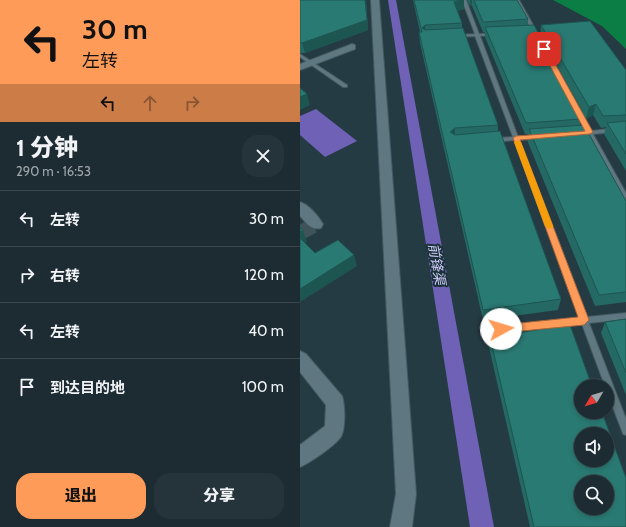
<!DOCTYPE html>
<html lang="zh">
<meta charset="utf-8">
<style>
body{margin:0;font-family:Cabin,"Noto Sans SC",sans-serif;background:#25343a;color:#f1f3f6;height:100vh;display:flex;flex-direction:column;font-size:15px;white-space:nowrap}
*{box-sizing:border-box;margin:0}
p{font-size:13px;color:#a0a7ac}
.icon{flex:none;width:22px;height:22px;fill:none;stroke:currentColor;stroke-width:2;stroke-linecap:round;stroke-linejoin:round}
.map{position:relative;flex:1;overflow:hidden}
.details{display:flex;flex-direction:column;background:#1c2c32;width:300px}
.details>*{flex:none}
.guide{background:#fe9b59;color:#111;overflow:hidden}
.needle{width:26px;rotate:232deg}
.tools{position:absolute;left:274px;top:379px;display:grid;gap:8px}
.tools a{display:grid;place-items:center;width:40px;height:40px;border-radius:50%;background:#1c2c32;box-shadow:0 2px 6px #0003,0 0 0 1px #3a484d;font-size:20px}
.pin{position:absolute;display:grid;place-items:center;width:34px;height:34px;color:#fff;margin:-17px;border-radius:8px;box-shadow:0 2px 6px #0006}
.me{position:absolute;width:44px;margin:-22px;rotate:84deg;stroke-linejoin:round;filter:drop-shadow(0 0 3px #0008)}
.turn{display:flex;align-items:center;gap:14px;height:84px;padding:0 16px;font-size:18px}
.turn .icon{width:52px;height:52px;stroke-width:2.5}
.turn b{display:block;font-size:28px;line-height:34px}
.lanes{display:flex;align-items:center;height:38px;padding:0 16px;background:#0003;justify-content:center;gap:20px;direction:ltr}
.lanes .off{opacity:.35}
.round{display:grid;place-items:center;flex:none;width:42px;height:42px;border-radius:16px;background:#25343a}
.summary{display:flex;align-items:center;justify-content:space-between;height:68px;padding:0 16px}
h1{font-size:24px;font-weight:800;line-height:30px}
.cta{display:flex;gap:8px;margin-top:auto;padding:8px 16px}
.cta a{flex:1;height:46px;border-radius:16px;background:#fe9b59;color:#111;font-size:16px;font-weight:800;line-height:46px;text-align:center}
.cta a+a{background:#25343a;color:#f1f3f6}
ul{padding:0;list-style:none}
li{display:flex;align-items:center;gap:12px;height:56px;padding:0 16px;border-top:1px solid #3a484d}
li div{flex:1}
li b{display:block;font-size:15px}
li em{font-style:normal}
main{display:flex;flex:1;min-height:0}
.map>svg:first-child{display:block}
.forest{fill:#0a7e45}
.water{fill:#6e61b6}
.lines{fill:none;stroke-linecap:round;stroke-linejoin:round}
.canal{fill:#6e61b6;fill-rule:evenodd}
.street-tunnel{stroke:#3e535a;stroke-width:15;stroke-dasharray:15 8;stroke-linecap:butt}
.lane-casing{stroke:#45595f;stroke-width:2}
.street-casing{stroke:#45595f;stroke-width:2}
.lane{fill:#5f7780;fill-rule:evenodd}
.street{fill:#5f7780;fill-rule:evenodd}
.wall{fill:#246964}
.shaded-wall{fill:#1d5551}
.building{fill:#2a7a74;stroke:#1d5551;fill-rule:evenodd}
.route{fill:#fe9b59;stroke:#a5653a}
.slow{fill:#f59e0b}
.labels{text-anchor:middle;stroke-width:4;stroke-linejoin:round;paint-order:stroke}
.water-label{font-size:14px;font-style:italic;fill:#cecaf8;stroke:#1a3138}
</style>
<main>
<section class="details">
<div class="guide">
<div class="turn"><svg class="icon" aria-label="left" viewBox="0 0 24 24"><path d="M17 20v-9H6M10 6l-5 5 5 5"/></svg><div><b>30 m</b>左转</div></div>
<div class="lanes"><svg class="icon" aria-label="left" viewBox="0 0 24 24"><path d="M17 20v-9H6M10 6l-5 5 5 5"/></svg><svg class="icon off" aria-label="ahead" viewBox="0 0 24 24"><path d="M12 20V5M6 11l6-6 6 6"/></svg><svg class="icon off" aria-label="right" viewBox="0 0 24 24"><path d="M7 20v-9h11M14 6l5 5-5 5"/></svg></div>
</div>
<div class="summary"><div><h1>1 分钟</h1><p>290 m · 16:53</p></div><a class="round"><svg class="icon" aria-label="close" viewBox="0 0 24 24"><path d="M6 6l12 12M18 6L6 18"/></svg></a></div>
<ul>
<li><svg class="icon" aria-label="left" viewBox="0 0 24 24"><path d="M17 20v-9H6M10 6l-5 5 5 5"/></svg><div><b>左转</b></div><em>30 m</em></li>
<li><svg class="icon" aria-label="right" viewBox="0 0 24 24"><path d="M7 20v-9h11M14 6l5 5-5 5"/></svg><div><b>右转</b></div><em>120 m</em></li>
<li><svg class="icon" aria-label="left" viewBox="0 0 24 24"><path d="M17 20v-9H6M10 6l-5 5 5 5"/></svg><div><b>左转</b></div><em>40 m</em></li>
<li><svg class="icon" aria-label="arrive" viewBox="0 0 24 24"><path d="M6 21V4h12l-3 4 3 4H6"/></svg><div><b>到达目的地</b></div><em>100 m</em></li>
</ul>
<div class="cta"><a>退出</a><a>分享</a></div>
</section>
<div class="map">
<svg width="326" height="527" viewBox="0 0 326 527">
<rect width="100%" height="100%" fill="#253b43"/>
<path class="forest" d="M 253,0 L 326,0 L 326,49 L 302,26 Z"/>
<path class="water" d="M 16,109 L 57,141 L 25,157 L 0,135 L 0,116 Z"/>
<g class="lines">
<path class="canal" d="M 88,0 L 96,0 L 194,527 L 170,527 Z"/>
<path class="street-tunnel" d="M 0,233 L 16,224"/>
<defs>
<path id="lane" d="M 162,0 L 166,0 L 179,34 L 194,33 L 196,34 L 194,35 L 180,36 L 218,137 L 236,135 L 239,137 L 236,139 L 219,140 L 287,317 L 326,313 L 326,319 L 289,323 L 326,419 L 326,435 L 323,434 L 322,431 L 307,392 L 307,386 L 305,386 L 282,324 L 201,332 L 198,331 L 197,329 L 198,327 L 201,326 L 280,318 L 214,140 L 195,142 L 192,140 L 195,138 L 213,137 L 175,36 L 158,37 L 156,36 L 158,35 L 175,34 Z
M 215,0 L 219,0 L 237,32 L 237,33 L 233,32 Z
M 0,54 L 47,85 L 47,87 L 43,87 L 0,57 Z
M 276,106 L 279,108 L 291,131 L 326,127 L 326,131 L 293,134 L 326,193 L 326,201 L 323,199 L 288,134 L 283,133 L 286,131 L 273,108 Z"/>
<path id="street" d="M 71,0 L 79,0 L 116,494 L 112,527 L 90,527 L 96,494 Z
M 52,44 L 55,45 L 55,49 L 0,70 L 0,64 Z
M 0,202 C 9,205 18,216 23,224 L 21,228 C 11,231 6,222 0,216 Z
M 0,351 L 6,354 L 42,396 C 45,404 46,431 40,438 C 33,447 11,462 0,467 L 0,445 L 25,426 L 26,405 L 0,372 Z"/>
</defs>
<use href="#lane" class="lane-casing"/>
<use href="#street" class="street-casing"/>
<use href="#lane" class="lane"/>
<use href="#street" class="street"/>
</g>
<path class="wall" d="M 0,0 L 66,0 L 68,30 L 5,53 L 0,53 Z
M 113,0 L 164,0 L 164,9 L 157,11 L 162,23 L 162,28 L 198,125 L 198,132 L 261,299 L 258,310 L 183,320 L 120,43 L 119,32 L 120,32 Z
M 167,0 L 217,0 L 228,19 L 228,25 L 281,119 L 280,125 L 326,201 L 326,302 L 295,306 L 227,140 L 228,134 L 225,134 L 185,37 L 185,32 L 183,32 L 172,6 L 170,6 Z
M 241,25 L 326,70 L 326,171 L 304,134 L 306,127 L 301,128 L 293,115 L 286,119 L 240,35 Z
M 326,319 L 326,395 L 301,333 L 305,322 Z
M 190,337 L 326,527 L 230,527 L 189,347 Z"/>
<path class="shaded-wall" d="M 65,0 L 66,0 L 68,30 L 5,53 L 2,43 Z
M 160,0 L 164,0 L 164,9 L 154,12 L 154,2 Z
M 170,0 L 172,0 L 172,6 L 170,6 Z
M 125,25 L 126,36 L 122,28 Z
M 7,94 L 10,105 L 0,110 L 0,97 Z
M 296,104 L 293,115 L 286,119 L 289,107 Z
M 282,111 L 280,119 L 278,113 Z
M 155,128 L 155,140 L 150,132 Z
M 3,231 L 7,242 L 1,246 L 0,243 L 0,232 Z
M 54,255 L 57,266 L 0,302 L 0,289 Z"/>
<path class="building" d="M 0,0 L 65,0 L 67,20 L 2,43 L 0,42 Z
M 114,0 L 160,0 L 154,2 L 162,23 L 125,25 L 122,28 L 125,30 L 163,28 L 198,125 L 155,128 L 150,132 L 155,135 L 200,131 L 261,299 L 183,310 L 119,32 L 122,32 Z
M 174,0 L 217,0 L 228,19 L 183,22 Z
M 290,21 L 326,70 L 326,115 L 303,116 L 296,104 L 289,107 L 241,25 Z
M 234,25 L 282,111 L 278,113 L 281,119 L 226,123 L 185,27 Z
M 0,88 L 7,94 L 0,97 Z
M 326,121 L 326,154 L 307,123 Z
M 284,125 L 326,201 L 326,292 L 299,295 L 229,129 Z
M 0,227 L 3,231 L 0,232 Z
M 0,238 L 15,253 L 38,240 L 54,255 L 0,289 Z
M 326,319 L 326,373 L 305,322 Z
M 270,325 L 292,386 L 281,386 L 281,412 L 302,412 L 326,478 L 326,527 L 234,527 L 190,337 ZM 281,434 L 307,434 L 307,460 L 281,460 ZM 281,482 L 307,482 L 307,508 L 281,508 Z"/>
<path class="route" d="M 244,47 L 247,49 L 293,132 L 290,134 L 220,140 L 289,320 L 284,325 L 201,333 L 196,329 L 201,325 L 278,317 L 213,138 L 216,136 L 285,131 L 241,49 Z"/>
<path class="slow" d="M 218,140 L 221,142 L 253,226 L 252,228 L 249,229 L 245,226 L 214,142 Z"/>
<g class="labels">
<g class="water-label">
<text transform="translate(137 264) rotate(80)" y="5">前锋渠</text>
</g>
</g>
</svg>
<div class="tools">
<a><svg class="needle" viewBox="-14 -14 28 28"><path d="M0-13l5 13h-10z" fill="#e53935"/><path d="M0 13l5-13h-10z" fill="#a0a7ac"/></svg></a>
<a><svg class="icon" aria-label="sound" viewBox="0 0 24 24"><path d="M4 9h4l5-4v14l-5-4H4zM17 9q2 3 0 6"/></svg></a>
<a><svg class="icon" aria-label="search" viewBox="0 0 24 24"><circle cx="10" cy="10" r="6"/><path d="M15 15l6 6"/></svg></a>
</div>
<div class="pin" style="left:244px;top:49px;background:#d93025"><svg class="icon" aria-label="arrive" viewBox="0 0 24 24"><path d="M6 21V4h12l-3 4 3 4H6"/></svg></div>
<svg class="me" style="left:201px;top:329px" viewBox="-20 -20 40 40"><circle r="19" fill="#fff"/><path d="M0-13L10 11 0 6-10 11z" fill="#fe9b59"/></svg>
</div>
</main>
